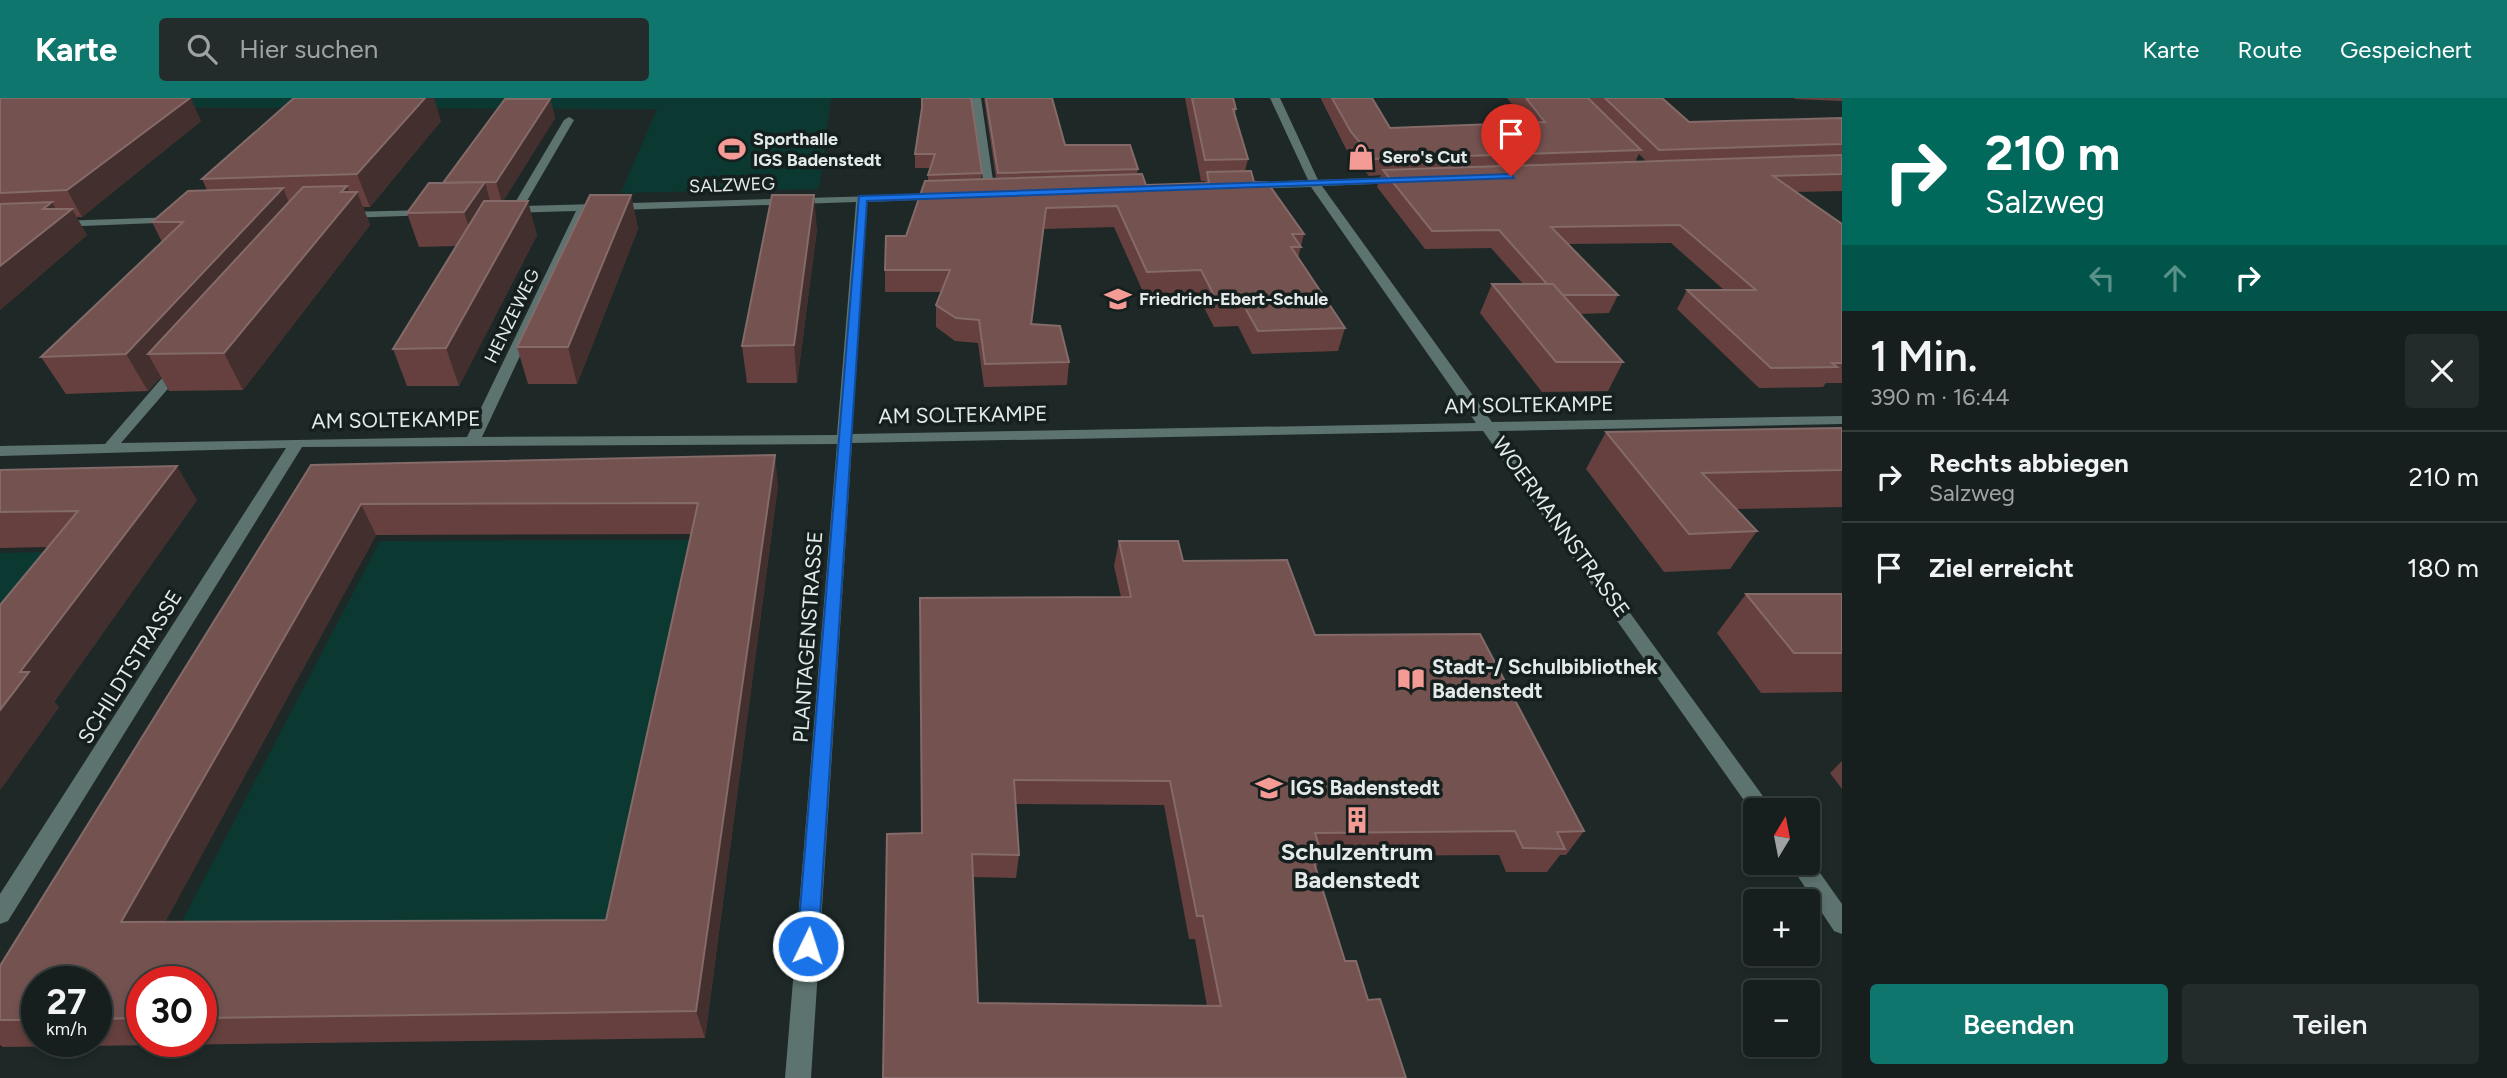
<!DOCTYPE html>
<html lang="de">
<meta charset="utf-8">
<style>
body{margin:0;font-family:Figtree,sans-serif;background:#232c2a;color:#f1f3f6;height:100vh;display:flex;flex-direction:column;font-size:26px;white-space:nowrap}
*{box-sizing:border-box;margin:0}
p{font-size:23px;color:#9ea2a4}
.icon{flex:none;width:38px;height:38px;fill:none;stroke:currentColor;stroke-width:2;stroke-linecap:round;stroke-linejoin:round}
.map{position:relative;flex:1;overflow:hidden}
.sheet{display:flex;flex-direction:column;background:#161f1d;width:665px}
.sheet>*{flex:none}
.guide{background:#00695c;color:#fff;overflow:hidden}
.needle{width:46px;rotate:10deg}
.tools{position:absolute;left:1743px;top:700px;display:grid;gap:14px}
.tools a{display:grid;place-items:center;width:77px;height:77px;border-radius:7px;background:#161f1d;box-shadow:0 4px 10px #0003,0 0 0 2px #353d3b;font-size:35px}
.speed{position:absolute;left:21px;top:868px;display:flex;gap:14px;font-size:35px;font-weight:700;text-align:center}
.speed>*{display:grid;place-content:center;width:91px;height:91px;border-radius:50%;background:#161f1d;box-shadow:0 4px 10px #0003,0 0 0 2px #353d3b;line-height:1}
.speed small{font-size:18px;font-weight:400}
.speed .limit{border:10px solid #d22;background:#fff;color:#111}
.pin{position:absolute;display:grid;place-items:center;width:60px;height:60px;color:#fff;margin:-72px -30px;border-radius:50% 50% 50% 0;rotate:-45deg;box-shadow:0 0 7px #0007}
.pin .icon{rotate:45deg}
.me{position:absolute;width:77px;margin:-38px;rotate:4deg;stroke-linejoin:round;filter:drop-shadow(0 0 5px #0008)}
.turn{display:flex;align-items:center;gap:24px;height:147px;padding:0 28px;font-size:32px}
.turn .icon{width:91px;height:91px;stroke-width:2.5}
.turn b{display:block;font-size:49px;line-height:60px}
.lanes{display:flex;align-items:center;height:66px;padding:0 28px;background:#0003;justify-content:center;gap:35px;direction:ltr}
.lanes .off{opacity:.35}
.round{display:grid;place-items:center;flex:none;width:74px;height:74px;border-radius:7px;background:#232c2a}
.overview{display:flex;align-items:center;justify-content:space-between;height:119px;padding:0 28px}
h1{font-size:42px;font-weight:600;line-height:52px}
.cta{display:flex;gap:14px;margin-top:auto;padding:14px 28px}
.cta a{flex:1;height:80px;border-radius:7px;background:#0f766e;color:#fff;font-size:28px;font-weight:600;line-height:80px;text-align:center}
.cta a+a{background:#232c2a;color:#f1f3f6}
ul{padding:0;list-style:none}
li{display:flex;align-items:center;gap:21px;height:91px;padding:0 28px;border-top:2px solid #353d3b}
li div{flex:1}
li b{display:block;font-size:26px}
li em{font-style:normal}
header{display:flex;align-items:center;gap:42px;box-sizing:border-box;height:98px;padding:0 35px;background:#0f766e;color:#fff}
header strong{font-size:33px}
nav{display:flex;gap:38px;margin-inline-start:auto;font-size:24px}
.search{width:490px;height:63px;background:#232c2a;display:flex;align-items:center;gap:18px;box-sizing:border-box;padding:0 24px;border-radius:7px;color:#9ea2a4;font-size:26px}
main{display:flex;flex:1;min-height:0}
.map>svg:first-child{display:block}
.green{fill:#0b3932}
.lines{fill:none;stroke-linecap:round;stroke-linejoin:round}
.minor{fill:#5d736f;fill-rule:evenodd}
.wall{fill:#65403e;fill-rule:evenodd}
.shaded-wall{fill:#432f2d}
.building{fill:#735250;stroke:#846a68;stroke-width:2;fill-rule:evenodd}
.route{fill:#1a73e8;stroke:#114b97;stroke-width:2}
.labels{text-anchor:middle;stroke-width:7;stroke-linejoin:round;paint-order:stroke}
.far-poi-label{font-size:18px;font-weight:bold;fill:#e3eae9;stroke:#151f1d;text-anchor:start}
.far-street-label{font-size:18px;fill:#e3eae9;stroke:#151f1d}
.street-label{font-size:21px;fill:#e3eae9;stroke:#151f1d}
.poi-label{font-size:21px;font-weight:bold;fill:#e3eae9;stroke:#151f1d;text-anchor:start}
.near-poi-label{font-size:24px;font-weight:bold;fill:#e3eae9;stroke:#151f1d}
</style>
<header>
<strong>Karte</strong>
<div class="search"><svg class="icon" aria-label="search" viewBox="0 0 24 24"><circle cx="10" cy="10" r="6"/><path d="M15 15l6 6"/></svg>Hier suchen</div>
<nav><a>Karte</a><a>Route</a><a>Gespeichert</a></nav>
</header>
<main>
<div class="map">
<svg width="1842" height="980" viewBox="0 0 1842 980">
<rect width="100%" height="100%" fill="#1e2927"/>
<path class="green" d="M 0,0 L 831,0 L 819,91 L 621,95 L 657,11 L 0,9 Z
M 695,442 L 609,829 L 177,833 L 380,443 Z
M 90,453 L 0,569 L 0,455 Z"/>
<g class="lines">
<path class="minor" d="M 971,0 L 981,0 L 995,96 L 990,99 L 985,96 Z
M 1270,0 L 1280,0 L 1318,82 L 1401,79 L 1406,82 L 1401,85 L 1322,88 L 1492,324 L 1842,318 L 1842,326 L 1498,333 L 1773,712 L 1755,712 L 1755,718 L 1483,333 L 852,345 L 811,980 L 785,980 L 837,346 L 302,349 L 8,823 L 0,826 L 0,796 L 286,350 L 0,358 L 0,348 L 105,346 L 175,265 L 180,264 L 187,268 L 185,271 L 121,345 L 467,339 L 576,113 L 506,115 L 500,112 L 513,108 L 564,22 L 569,19 L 574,22 L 524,108 L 947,96 L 947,100 L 943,101 L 867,104 L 852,336 L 1476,325 L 1311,89 L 1247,91 L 1242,88 L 1247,85 L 1308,82 ZM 856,104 L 837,337 L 482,339 L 588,113 Z
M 429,112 L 435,115 L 433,117 L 345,120 L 339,117 L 345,114 Z
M 177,119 L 183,122 L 181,124 L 58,129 L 52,126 L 58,123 Z
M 1808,758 L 1842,806 L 1842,836 L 1834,833 L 1789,765 L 1808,765 Z"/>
</g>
<path class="wall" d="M 0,0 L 201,23 L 82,119 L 76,119 L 87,137 L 0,212 Z
M 984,0 L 1052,0 L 1065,47 L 1138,71 L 1137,76 L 1146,87 L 1205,85 L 1205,83 L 1201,83 L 1185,0 L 1233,0 L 1236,11 L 1235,17 L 1248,61 L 1245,73 L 1254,84 L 1304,136 L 1298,160 L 1345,230 L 1338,253 L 1252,256 L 1238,228 L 1214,229 L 1196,194 L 1144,196 L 1114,129 L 1044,131 L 1032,226 L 1069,264 L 1067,287 L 984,289 L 978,245 L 955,243 L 936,229 L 936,207 L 941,194 L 885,194 L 885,172 L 906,138 L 928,82 L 928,77 L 931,70 L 915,70 L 915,56 L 922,10 L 982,75 L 981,81 L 996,80 Z
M 1321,0 L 1372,0 L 1390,30 L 1527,25 L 1507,0 L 1662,0 L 1689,24 L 1842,20 L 1842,93 L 1796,94 L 1842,126 L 1842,285 L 1826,285 L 1823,289 L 1759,290 L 1677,211 L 1687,192 L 1724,192 L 1671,145 L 1568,146 L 1618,197 L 1609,215 L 1580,216 L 1623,264 L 1608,293 L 1542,294 L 1480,215 L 1492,186 L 1523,186 L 1491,150 L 1425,151 L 1377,89 L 1381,77 L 1369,78 L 1346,51 L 1321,1 ZM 1639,56 L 1646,63 L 1635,64 Z
M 1794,0 L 1842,0 L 1842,3 L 1795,1 Z
M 550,1 L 555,20 L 503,103 L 537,137 L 459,288 L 407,288 L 393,251 L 456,148 L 419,149 L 407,115 L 443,85 Z
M 441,23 L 370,109 L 363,109 L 370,127 L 243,292 L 169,293 L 161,279 L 148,293 L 66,296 L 41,259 L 162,144 L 152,124 L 207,92 L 202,81 Z
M 631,97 L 638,131 L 577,286 L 528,286 L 517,249 Z
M 817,131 L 797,285 L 747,285 L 742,248 Z
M 1842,330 L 1842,409 L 1736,411 L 1757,433 L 1730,471 L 1664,474 L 1586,371 L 1606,334 Z
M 311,367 L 778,387 L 705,940 L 3,949 L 0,947 L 0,868 ZM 692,436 L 606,822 L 165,824 L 376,437 ZM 37,884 L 96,884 L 96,943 L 37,943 ZM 142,884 L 201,884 L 201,943 L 142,943 Z
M 0,372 L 197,402 L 54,604 L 59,609 L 0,692 L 48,449 L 0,450 Z
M 1119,443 L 1183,463 L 1315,537 L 1584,733 L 1566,757 L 1560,757 L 1547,774 L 1506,774 L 1499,757 L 1321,758 L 1316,770 L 1345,863 L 1368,902 L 883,980 L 922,735 L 1121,499 L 1114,468 ZM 1016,706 L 1164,707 L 1189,841 L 1195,841 L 1207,908 L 978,905 L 973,779 L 1016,780 L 1019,757 Z
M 1746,496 L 1842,496 L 1842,594 L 1761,595 L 1717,535 Z
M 1842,663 L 1842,691 L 1830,675 Z"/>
<path class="shaded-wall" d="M 190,0 L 191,0 L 201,23 L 82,119 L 67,92 Z
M 425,0 L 434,0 L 441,23 L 370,109 L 357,76 Z
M 550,1 L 555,20 L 502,105 L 496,84 Z
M 485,84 L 494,117 L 475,148 L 464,114 Z
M 347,88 L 352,101 L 357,94 L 370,127 L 243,292 L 224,255 Z
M 283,90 L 297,124 L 148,256 L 161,279 L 148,293 L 126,256 Z
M 631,97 L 638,131 L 577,286 L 568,249 Z
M 814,97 L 817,131 L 797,285 L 794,247 Z
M 528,103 L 537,137 L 459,288 L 446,250 Z
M 52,104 L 61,120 L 72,111 L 87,137 L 0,212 L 0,168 L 43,111 Z
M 1046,110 L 1044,131 L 1029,248 L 1031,226 Z
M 775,357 L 778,387 L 705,940 L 696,913 Z
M 177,368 L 197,402 L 54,604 L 59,609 L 0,692 L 0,612 L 20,574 Z
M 361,406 L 376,437 L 150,852 L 121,824 Z"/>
<path class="building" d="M 0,0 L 190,0 L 67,92 L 0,95 Z
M 294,0 L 425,0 L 357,76 L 202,81 Z
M 922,0 L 971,0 L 982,75 L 928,77 L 935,56 L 915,56 L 922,10 Z
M 986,0 L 1052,0 L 1065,47 L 1130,47 L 1138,71 L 998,75 Z
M 1192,0 L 1233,0 L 1236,11 L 1233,11 L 1248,61 L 1205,62 Z
M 1332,0 L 1372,0 L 1390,30 L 1545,24 L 1526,0 L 1588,0 L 1641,52 L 1374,61 L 1351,34 Z
M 1605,0 L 1662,0 L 1689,24 L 1842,20 L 1842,46 L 1659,52 Z
M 505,1 L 550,1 L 496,84 L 443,85 Z
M 1842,57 L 1842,76 L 1773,78 L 1842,126 L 1842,265 L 1832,265 L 1837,269 L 1771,270 L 1687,192 L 1756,192 L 1680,127 L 1551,129 L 1618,197 L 1563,197 L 1553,186 L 1547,186 L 1499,132 L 1432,133 L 1383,72 Z
M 1251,73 L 1254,84 L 1267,84 L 1304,136 L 1292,136 L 1301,149 L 1291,149 L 1345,230 L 1258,233 L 1243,206 L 1219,207 L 1201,172 L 1147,174 L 1117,108 L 1046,110 L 1031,226 L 1060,228 L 1069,264 L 985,266 L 979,222 L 956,220 L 936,207 L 950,172 L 885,172 L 886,138 L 906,138 L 925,83 L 1142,76 L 1146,87 L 1209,85 L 1207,74 Z
M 485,84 L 464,114 L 407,115 L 429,85 Z
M 347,88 L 341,94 L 357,94 L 224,255 L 148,256 L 303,89 Z
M 283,90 L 126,256 L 41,259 L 183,124 L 152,124 L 188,93 Z
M 590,97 L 631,97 L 568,249 L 517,249 Z
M 772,97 L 814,97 L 794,247 L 742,248 Z
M 484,103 L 528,103 L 446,250 L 393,251 Z
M 52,104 L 43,111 L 72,111 L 0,168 L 0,106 Z
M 1492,186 L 1553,186 L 1623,264 L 1556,264 Z
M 1842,330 L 1842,372 L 1702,375 L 1757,433 L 1689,436 L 1606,334 Z
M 775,357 L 696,913 L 201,920 L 201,884 L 142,884 L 142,920 L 96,921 L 96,884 L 37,884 L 37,922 L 0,922 L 0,868 L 311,367 ZM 698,405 L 606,822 L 121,824 L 361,406 Z
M 177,368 L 20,574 L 29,574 L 0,612 L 0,507 L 78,413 L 0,414 L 0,372 Z
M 1119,443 L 1178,443 L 1183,463 L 1287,462 L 1315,537 L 1480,536 L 1584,733 L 1557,734 L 1565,751 L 1523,750 L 1515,733 L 1315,735 L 1322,757 L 1312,758 L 1345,863 L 1356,863 L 1368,902 L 1380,901 L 1406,980 L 883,980 L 887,736 L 922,735 L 920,500 L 1131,499 ZM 1014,682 L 1170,683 L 1197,818 L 1203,818 L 1221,908 L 978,905 L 972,756 L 1019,757 Z
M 1746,496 L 1842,496 L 1842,555 L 1794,555 Z"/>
<path class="route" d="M 1511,76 L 1514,80 L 867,103 L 818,848 L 815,855 L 808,858 L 800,855 L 797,848 L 859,98 Z"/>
<defs>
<symbol id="stadium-bare" viewBox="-9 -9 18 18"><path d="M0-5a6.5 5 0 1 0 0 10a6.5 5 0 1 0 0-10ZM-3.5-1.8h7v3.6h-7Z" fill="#f59b96" stroke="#151f1d" stroke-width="2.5" paint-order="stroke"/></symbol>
<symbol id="shop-bare" viewBox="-9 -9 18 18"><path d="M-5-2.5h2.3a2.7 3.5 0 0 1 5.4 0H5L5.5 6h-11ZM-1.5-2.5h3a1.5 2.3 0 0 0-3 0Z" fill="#f59b96" stroke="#151f1d" stroke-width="2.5" paint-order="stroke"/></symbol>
<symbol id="school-bare" viewBox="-9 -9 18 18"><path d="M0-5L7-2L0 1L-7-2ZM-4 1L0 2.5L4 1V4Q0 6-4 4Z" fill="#f59b96" stroke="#151f1d" stroke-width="2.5" paint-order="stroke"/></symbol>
<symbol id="library-bare" viewBox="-9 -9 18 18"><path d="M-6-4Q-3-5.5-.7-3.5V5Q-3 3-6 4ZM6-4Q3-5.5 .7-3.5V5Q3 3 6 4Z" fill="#f59b96" stroke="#151f1d" stroke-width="2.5" paint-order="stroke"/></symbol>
<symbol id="building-bare" viewBox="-9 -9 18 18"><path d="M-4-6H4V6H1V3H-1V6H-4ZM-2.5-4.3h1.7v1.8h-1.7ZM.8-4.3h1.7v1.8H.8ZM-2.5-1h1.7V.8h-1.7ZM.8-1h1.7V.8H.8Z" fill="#f59b96" stroke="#151f1d" stroke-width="2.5" paint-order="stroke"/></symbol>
</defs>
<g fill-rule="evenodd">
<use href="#stadium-bare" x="713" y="32" width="38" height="38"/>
<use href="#shop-bare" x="1342" y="40" width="38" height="38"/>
<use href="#school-bare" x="1099" y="182" width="38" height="38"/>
<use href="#library-bare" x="1392" y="562" width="38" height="38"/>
<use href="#school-bare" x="1250" y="671" width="38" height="38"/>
<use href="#building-bare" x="1338" y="703" width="38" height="38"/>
</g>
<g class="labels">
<g class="far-poi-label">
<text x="753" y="47">Sporthalle<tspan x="753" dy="21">IGS Badenstedt</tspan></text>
<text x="1382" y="65">Sero's Cut</text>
<text x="1139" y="207">Friedrich-Ebert-Schule</text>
</g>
<g class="far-street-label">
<text transform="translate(732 87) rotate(-2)" y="6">SALZWEG</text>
<text transform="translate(512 218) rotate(-64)" y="6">HENZEWEG</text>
</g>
<g class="street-label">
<text transform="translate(1529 307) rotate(-1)" y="7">AM SOLTEKAMPE</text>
<text transform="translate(963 317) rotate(-1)" y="7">AM SOLTEKAMPE</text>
<text transform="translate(396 322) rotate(-1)" y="7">AM SOLTEKAMPE</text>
<text transform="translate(1561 429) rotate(54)" y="7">WOERMANNSTRASSE</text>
<text transform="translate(808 539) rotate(-86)" y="7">PLANTAGENSTRASSE</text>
<text transform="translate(130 569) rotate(-58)" y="7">SCHILDTSTRASSE</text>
</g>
<g class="poi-label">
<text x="1432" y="576">Stadt-/ Schulbibliothek<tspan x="1432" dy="24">Badenstedt</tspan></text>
<text x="1290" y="697">IGS Badenstedt</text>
</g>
<g class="near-poi-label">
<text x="1357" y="762">Schulzentrum<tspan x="1357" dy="28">Badenstedt</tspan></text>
</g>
</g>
</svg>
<div class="tools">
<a><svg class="needle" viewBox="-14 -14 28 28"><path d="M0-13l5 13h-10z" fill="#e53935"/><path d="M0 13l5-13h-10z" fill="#9ea2a4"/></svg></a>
<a>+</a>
<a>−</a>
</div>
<div class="speed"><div>27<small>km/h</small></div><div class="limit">30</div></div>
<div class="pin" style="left:1511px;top:78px;background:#d93025"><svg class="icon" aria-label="arrive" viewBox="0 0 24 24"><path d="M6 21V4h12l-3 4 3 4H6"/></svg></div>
<svg class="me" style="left:808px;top:848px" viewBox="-20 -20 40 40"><circle r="17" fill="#1a73e8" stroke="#fff" stroke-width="3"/><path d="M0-11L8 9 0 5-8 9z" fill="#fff"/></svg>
</div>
<section class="sheet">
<div class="guide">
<div class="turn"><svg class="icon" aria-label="right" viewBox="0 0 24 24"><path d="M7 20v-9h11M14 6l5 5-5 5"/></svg><div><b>210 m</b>Salzweg</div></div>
<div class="lanes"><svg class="icon off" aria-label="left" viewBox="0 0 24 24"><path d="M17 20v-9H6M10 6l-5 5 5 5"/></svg><svg class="icon off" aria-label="ahead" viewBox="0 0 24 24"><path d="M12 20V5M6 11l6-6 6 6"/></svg><svg class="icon" aria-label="right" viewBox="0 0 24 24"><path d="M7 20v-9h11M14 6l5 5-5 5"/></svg></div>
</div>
<div class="overview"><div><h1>1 Min.</h1><p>390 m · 16:44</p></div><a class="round"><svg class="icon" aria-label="close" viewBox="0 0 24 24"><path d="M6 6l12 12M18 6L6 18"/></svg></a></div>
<ul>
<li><svg class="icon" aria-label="right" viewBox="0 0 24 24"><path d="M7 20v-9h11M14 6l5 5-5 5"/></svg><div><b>Rechts abbiegen</b><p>Salzweg</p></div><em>210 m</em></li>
<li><svg class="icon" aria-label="arrive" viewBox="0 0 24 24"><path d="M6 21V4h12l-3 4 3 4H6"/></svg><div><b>Ziel erreicht</b></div><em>180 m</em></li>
</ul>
<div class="cta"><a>Beenden</a><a>Teilen</a></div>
</section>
</main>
